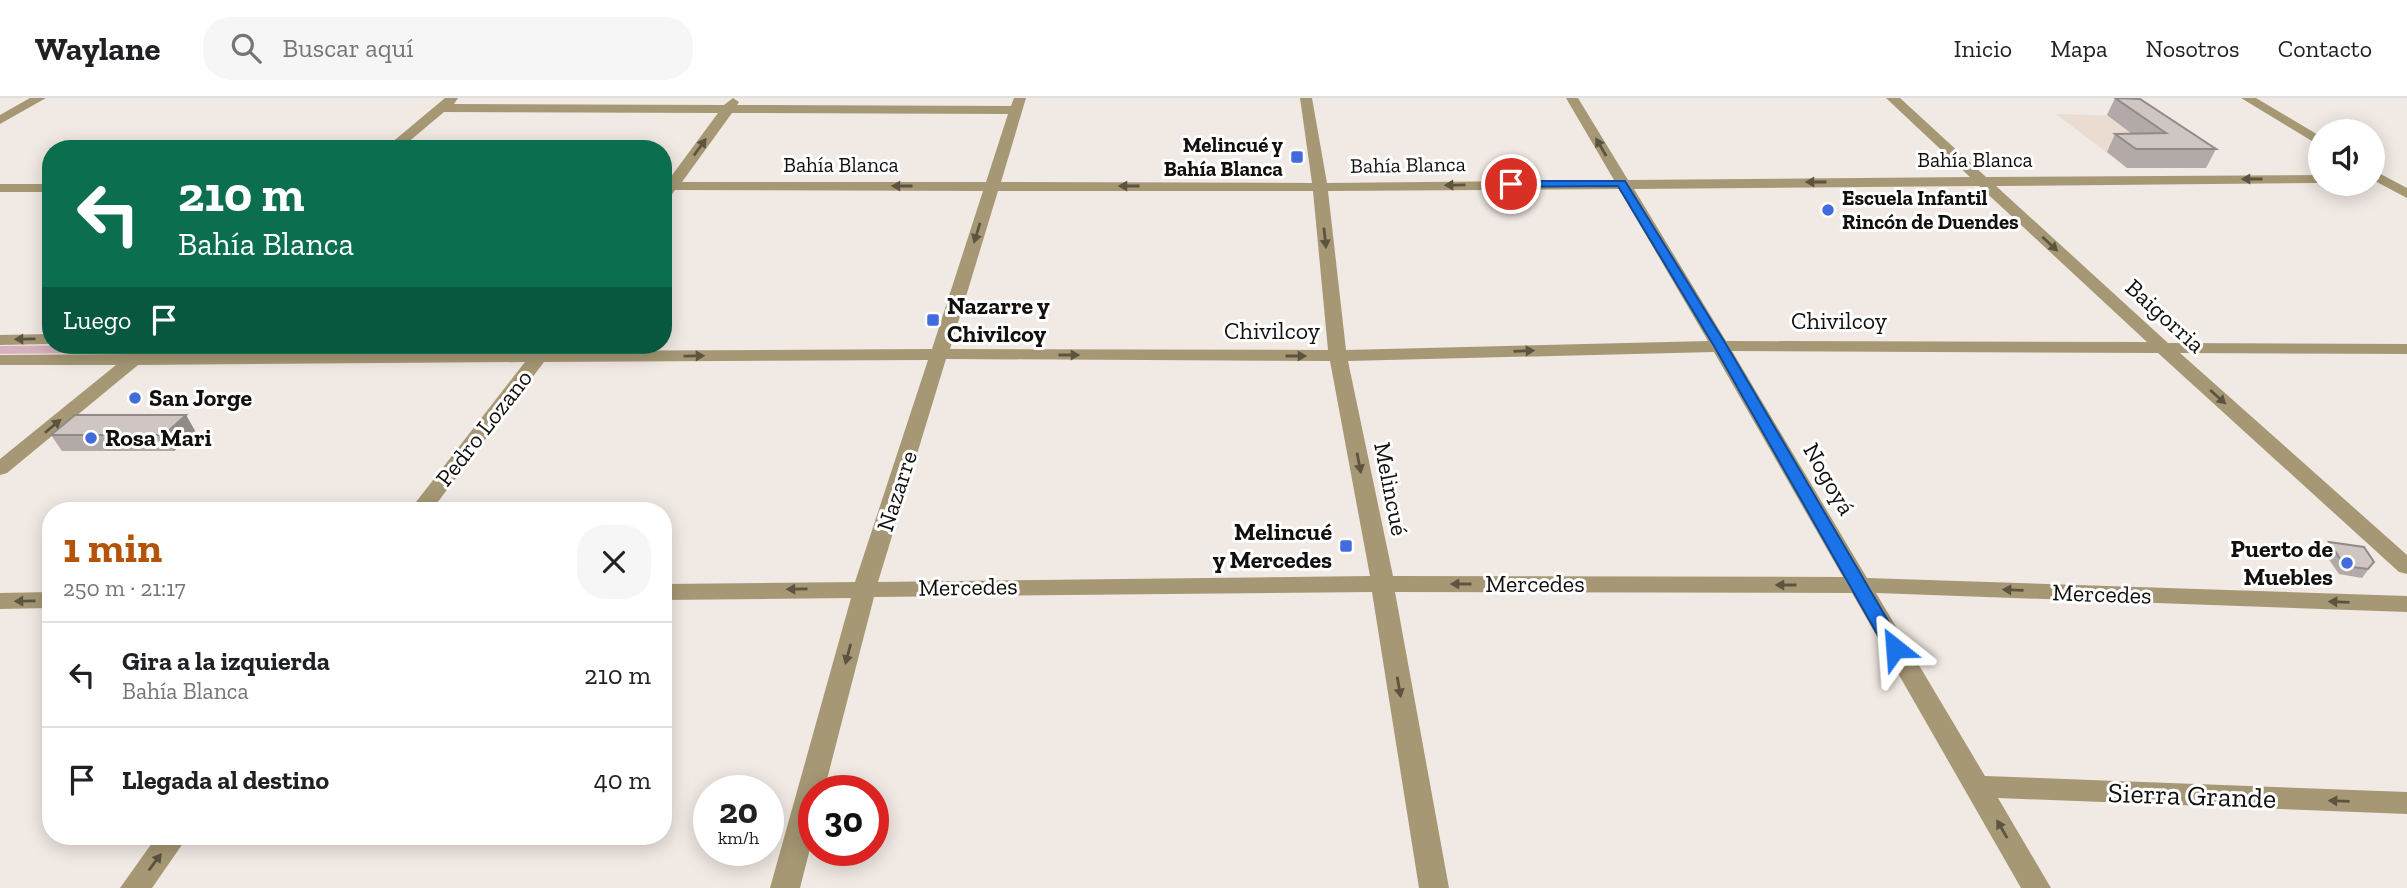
<!DOCTYPE html>
<html lang="es">
<meta charset="utf-8">
<style>
body{margin:0;font-family:"Zilla Slab",serif;background:#f6f6f6;color:#202124;height:100vh;display:flex;flex-direction:column;font-size:26px;white-space:nowrap}
*{box-sizing:border-box;margin:0}
p{font-size:23px;color:#757577}
.icon{flex:none;width:38px;height:38px;fill:none;stroke:currentColor;stroke-width:2;stroke-linecap:round;stroke-linejoin:round}
.map{position:relative;flex:1;overflow:hidden}
.panel{position:absolute;left:42px;top:404px;width:630px;height:343px;display:flex;flex-direction:column;background:#fff;border-radius:28px;box-shadow:0 4px 18px #0003}
.panel>*{flex:none}
.banner{position:absolute;left:42px;top:42px;width:630px;height:214px;border-radius:28px;box-shadow:0 4px 18px #0003;background:#0b6e4f;color:#fff;overflow:hidden}
.tools{position:absolute;left:2308px;top:21px;display:grid;gap:14px}
.tools a{display:grid;place-items:center;width:77px;height:77px;border-radius:50%;background:#fff;box-shadow:0 4px 18px #0003;font-size:35px}
.speed{position:absolute;left:693px;top:677px;display:flex;gap:14px;font-size:35px;font-weight:700;text-align:center}
.speed>*{display:grid;place-content:center;width:91px;height:91px;border-radius:50%;background:#fff;box-shadow:0 4px 18px #0003;line-height:1}
.speed small{font-size:18px;font-weight:400}
.speed .limit{border:10px solid #d22;background:#fff;color:#111}
.pin{position:absolute;display:grid;place-items:center;width:60px;height:60px;color:#fff;margin:-30px;border:4px solid #fff;border-radius:50%;box-shadow:0 2px 7px #0007}
.me{position:absolute;width:77px;margin:-38px;rotate:332deg;stroke-linejoin:round;filter:drop-shadow(0 0 5px #0008)}
.turn{display:flex;align-items:center;gap:24px;height:147px;padding:0 21px;font-size:32px}
.turn .icon{width:91px;height:91px;stroke-width:2.5}
.turn b{display:block;font-size:49px;line-height:60px}
.then{display:flex;align-items:center;height:66px;padding:0 21px;background:#0003;gap:14px;font-size:26px}
.round{display:grid;place-items:center;flex:none;width:74px;height:74px;border-radius:28px;background:#f6f6f6}
.overview{display:flex;align-items:center;justify-content:space-between;height:119px;padding:0 21px}
h1{font-size:42px;font-weight:700;line-height:52px;color:#b45309}
ul{padding:0;list-style:none}
li{display:flex;align-items:center;gap:21px;height:105px;padding:0 21px;border-top:2px solid #e0e0e0}
li div{flex:1}
li b{display:block;font-size:26px}
li em{font-style:normal}
header{display:flex;align-items:center;gap:42px;box-sizing:border-box;height:98px;padding:0 35px;background:#fff;border-bottom:2px solid #e0e0e0}
header strong{font-size:33px}
nav{display:flex;gap:38px;margin-inline-start:auto;font-size:24px}
.search{width:490px;height:63px;background:#f6f6f6;display:flex;align-items:center;gap:18px;box-sizing:border-box;padding:0 24px;border-radius:28px;color:#757577;font-size:26px}
.map>svg:first-child{display:block}
.built{fill:#ebdcd2}
.green{fill:#d6b2bd}
.lines{fill:none;stroke-linecap:round;stroke-linejoin:round}
.street{fill:#a69874;fill-rule:evenodd}
.wall{fill:#b2a9a8}
.shaded-wall{fill:#918a88}
.building{fill:#cfc5c3;stroke:#918a88;stroke-width:2}
.oneway{fill:#5c5441}
.route{fill:#1a73e8;stroke:#114b97;stroke-width:2}
.poi-dot{fill:#426cde;stroke:#fff;stroke-width:2.5}
.labels{text-anchor:middle;stroke-width:6;stroke-linejoin:round;paint-order:stroke}
.far-poi-label{font-size:21px;font-weight:bold;fill:#12100e;stroke:#fff;text-anchor:end}
.far-street-label{font-size:21px;fill:#12100e;stroke:#fff}
.poi-label{font-size:24px;font-weight:bold;fill:#12100e;stroke:#fff;text-anchor:start}
.street-label{font-size:24px;fill:#12100e;stroke:#fff}
.near-street-label{font-size:28px;fill:#12100e;stroke:#fff}
</style>
<header>
<strong>Waylane</strong>
<div class="search"><svg class="icon" aria-label="search" viewBox="0 0 24 24"><circle cx="10" cy="10" r="6"/><path d="M15 15l6 6"/></svg>Buscar aquí</div>
<nav><a>Inicio</a><a>Mapa</a><a>Nosotros</a><a>Contacto</a></nav>
</header>
<div class="map">
<svg width="2407" height="790" viewBox="0 0 2407 790">
<rect width="100%" height="100%" fill="#f1e9e3"/>
<path class="built" d="M 2056,16 L 2132,18 L 2206,70 L 2127,70 Z"/>
<path class="green" d="M 95,247 L 98,250 L 88,255 L 0,256 L 0,248 Z"/>
<g class="lines">
<path class="street" d="M 30,0 L 46,0 L 0,26 L 0,17 Z
M 445,0 L 458,0 L 454,6 L 724,7 L 733,0 L 739,4 L 737,7 L 1011,8 L 1014,0 L 1026,0 L 1001,84 L 1312,85 L 1300,0 L 1312,0 L 1327,85 L 1614,82 L 1566,0 L 1578,0 L 1628,82 L 1970,79 L 1886,0 L 1900,0 L 1986,79 L 2320,77 L 2320,85 L 1996,88 L 2168,245 L 2407,246 L 2407,256 L 2180,255 L 2407,457 L 2407,476 L 2399,474 L 2158,255 L 1732,253 L 1867,480 L 2407,498 L 2407,514 L 1876,495 L 1985,678 L 2407,694 L 2407,716 L 1998,700 L 2051,790 L 2021,790 L 1852,495 L 1395,494 L 1449,790 L 1419,790 L 1372,494 L 874,499 L 824,693 L 814,693 L 814,735 L 800,790 L 770,790 L 851,500 L 663,502 L 663,486 L 855,484 L 928,262 L 544,264 L 431,413 L 409,413 L 525,264 L 138,267 L 7,375 L 0,377 L 0,361 L 116,267 L 0,267 L 0,257 L 129,256 L 139,252 L 147,256 L 534,253 L 540,247 L 551,247 L 553,253 L 932,251 L 983,93 L 675,92 L 670,99 L 663,100 L 663,84 L 667,84 L 718,15 L 444,14 L 400,51 L 384,51 ZM 732,15 L 1008,16 L 986,84 L 682,84 ZM 1979,88 L 2147,244 L 1726,243 L 1634,91 ZM 1619,91 L 1708,243 L 1346,252 L 1328,93 ZM 998,93 L 1313,93 L 1328,252 L 950,251 ZM 1714,254 L 1843,479 L 1393,478 L 1348,263 ZM 946,261 L 1330,263 L 1370,478 L 878,484 Z
M 2241,0 L 2256,0 L 2320,38 L 2320,48 Z
M 2373,72 L 2407,90 L 2407,100 L 2373,82 Z
M 0,86 L 51,86 L 51,94 L 0,94 Z
M 51,236 L 51,246 L 0,247 L 0,237 Z
M 51,494 L 51,510 L 0,511 L 0,495 Z
M 157,738 L 188,738 L 152,790 L 120,790 Z"/>
</g>
<path class="wall" d="M 2115,0 L 2216,51 L 2206,70 L 2127,70 L 2107,54 L 2115,36 L 2132,36 L 2107,17 Z
M 186,317 L 195,333 L 174,353 L 62,353 L 51,337 Z
M 2329,444 L 2374,464 L 2362,480 L 2339,476 L 2323,453 Z"/>
<path class="shaded-wall" d="M 186,317 L 195,333 L 174,353 L 164,337 Z"/>
<path class="building" d="M 2115,0 L 2140,1 L 2216,51 L 2136,51 L 2115,36 L 2166,35 Z
M 75,317 L 186,317 L 164,337 L 51,337 Z
M 2329,444 L 2364,449 L 2374,464 L 2368,471 L 2345,468 Z"/>
<defs><path id="oneway-solid" d="M-6-.8H1V-3.2L6.5 0L1 3.2V.8H-6Z" transform="scale(1.75)"/></defs>
<g class="oneway">
<use href="#oneway-solid" transform="translate(700 49) rotate(-54)"/>
<use href="#oneway-solid" transform="translate(1601 49) rotate(-120)"/>
<use href="#oneway-solid" transform="translate(2252 81) rotate(180)"/>
<use href="#oneway-solid" transform="translate(1816 84) rotate(180)"/>
<use href="#oneway-solid" transform="translate(1455 87) rotate(179)"/>
<use href="#oneway-solid" transform="translate(902 88) rotate(180)"/>
<use href="#oneway-solid" transform="translate(1129 88) rotate(-180)"/>
<use href="#oneway-solid" transform="translate(977 135) rotate(107)"/>
<use href="#oneway-solid" transform="translate(1325 140) rotate(84)"/>
<use href="#oneway-solid" transform="translate(2050 146) rotate(43)"/>
<use href="#oneway-solid" transform="translate(25 241) rotate(179)"/>
<use href="#oneway-solid" transform="translate(1524 253) rotate(-2)"/>
<use href="#oneway-solid" transform="translate(1069 257)"/>
<use href="#oneway-solid" transform="translate(694 258) rotate(-1)"/>
<use href="#oneway-solid" transform="translate(1296 258)"/>
<use href="#oneway-solid" transform="translate(2218 299) rotate(42)"/>
<use href="#oneway-solid" transform="translate(53 328) rotate(-40)"/>
<use href="#oneway-solid" transform="translate(1359 365) rotate(79)"/>
<use href="#oneway-solid" transform="translate(1461 486) rotate(-180)"/>
<use href="#oneway-solid" transform="translate(1786 487) rotate(-180)"/>
<use href="#oneway-solid" transform="translate(797 491) rotate(179)"/>
<use href="#oneway-solid" transform="translate(2013 492) rotate(-178)"/>
<use href="#oneway-solid" transform="translate(25 503) rotate(179)"/>
<use href="#oneway-solid" transform="translate(2339 504) rotate(-178)"/>
<use href="#oneway-solid" transform="translate(848 556) rotate(105)"/>
<use href="#oneway-solid" transform="translate(1399 589) rotate(80)"/>
<use href="#oneway-solid" transform="translate(2339 703) rotate(-178)"/>
<use href="#oneway-solid" transform="translate(2002 731) rotate(-120)"/>
<use href="#oneway-solid" transform="translate(155 764) rotate(-53)"/>
</g>
<path class="route" d="M 1511,83 L 1625,83 L 1727,248 L 1904,550 L 1901,555 L 1888,555 L 1714,248 L 1618,88 L 1508,89 L 1508,84 Z"/>
<g class="poi-dot">
<rect x="1290" y="52" width="14" height="14" rx="3.5"/>
<circle cx="1828" cy="112" r="7"/>
<rect x="926" y="215" width="14" height="14" rx="3.5"/>
<circle cx="135" cy="300" r="7"/>
<circle cx="91" cy="340" r="7"/>
<rect x="1339" y="441" width="14" height="14" rx="3.5"/>
<circle cx="2347" cy="465" r="7"/>
</g>
<g class="labels">
<g class="far-poi-label">
<text x="1283" y="54">Melincué y<tspan x="1283" dy="24">Bahía Blanca</tspan></text>
<text x="1842" y="107" text-anchor="start">Escuela Infantil<tspan x="1842" dy="24">Rincón de Duendes</tspan></text>
</g>
<g class="far-street-label">
<text x="1975" y="69">Bahía Blanca</text>
<text x="841" y="74">Bahía Blanca</text>
<text transform="translate(1408 67) rotate(-1)" y="7">Bahía Blanca</text>
</g>
<g class="poi-label">
<text x="947" y="216">Nazarre y<tspan x="947" dy="28">Chivilcoy</tspan></text>
<text x="149" y="308">San Jorge</text>
<text x="105" y="348">Rosa Mari</text>
<text x="1332" y="442" text-anchor="end">Melincué<tspan x="1332" dy="28">y Mercedes</tspan></text>
<text x="2333" y="459" text-anchor="end">Puerto de<tspan x="2333" dy="28">Muebles</tspan></text>
</g>
<g class="street-label">
<text transform="translate(2165 218) rotate(42)" y="8">Baigorria</text>
<text x="1839" y="231">Chivilcoy</text>
<text x="1272" y="241">Chivilcoy</text>
<text transform="translate(484 330) rotate(-52)" y="8">Pedro Lozano</text>
<text transform="translate(1829 381) rotate(60)" y="8">Nogoyá</text>
<text transform="translate(1391 391) rotate(79)" y="8">Melincué</text>
<text transform="translate(897 393) rotate(-72)" y="8">Nazarre</text>
<text x="1535" y="494">Mercedes</text>
<text transform="translate(968 489) rotate(-1)" y="8">Mercedes</text>
<text transform="translate(2102 496) rotate(2)" y="8">Mercedes</text>
</g>
<g class="near-street-label">
<text transform="translate(2192 697) rotate(2)" y="10">Sierra Grande</text>
</g>
</g>
</svg>
<div class="tools">
<a><svg class="icon" aria-label="sound" viewBox="0 0 24 24"><path d="M4 9h4l5-4v14l-5-4H4zM17 9q2 3 0 6"/></svg></a>
</div>
<div class="speed"><div>20<small>km/h</small></div><div class="limit">30</div></div>
<div class="pin" style="left:1511px;top:86px;background:#d93025"><svg class="icon" aria-label="arrive" viewBox="0 0 24 24"><path d="M6 21V4h12l-3 4 3 4H6"/></svg></div>
<svg class="me" style="left:1895px;top:550px" viewBox="-20 -20 40 40"><path d="M0-17L14 15 0 8-14 15z" fill="#1a73e8" stroke="#fff" stroke-width="4"/></svg>
<div class="banner">
<div class="turn"><svg class="icon" aria-label="left" viewBox="0 0 24 24"><path d="M17 20v-9H6M10 6l-5 5 5 5"/></svg><div><b>210 m</b>Bahía Blanca</div></div>
<div class="then">Luego<svg class="icon" aria-label="arrive" viewBox="0 0 24 24"><path d="M6 21V4h12l-3 4 3 4H6"/></svg></div>
</div>
<section class="panel">
<div class="overview"><div><h1>1 min</h1><p>250 m · 21:17</p></div><a class="round"><svg class="icon" aria-label="close" viewBox="0 0 24 24"><path d="M6 6l12 12M18 6L6 18"/></svg></a></div>
<ul>
<li><svg class="icon" aria-label="left" viewBox="0 0 24 24"><path d="M17 20v-9H6M10 6l-5 5 5 5"/></svg><div><b>Gira a la izquierda</b><p>Bahía Blanca</p></div><em>210 m</em></li>
<li><svg class="icon" aria-label="arrive" viewBox="0 0 24 24"><path d="M6 21V4h12l-3 4 3 4H6"/></svg><div><b>Llegada al destino</b></div><em>40 m</em></li>
</ul>
</section>
</div>
